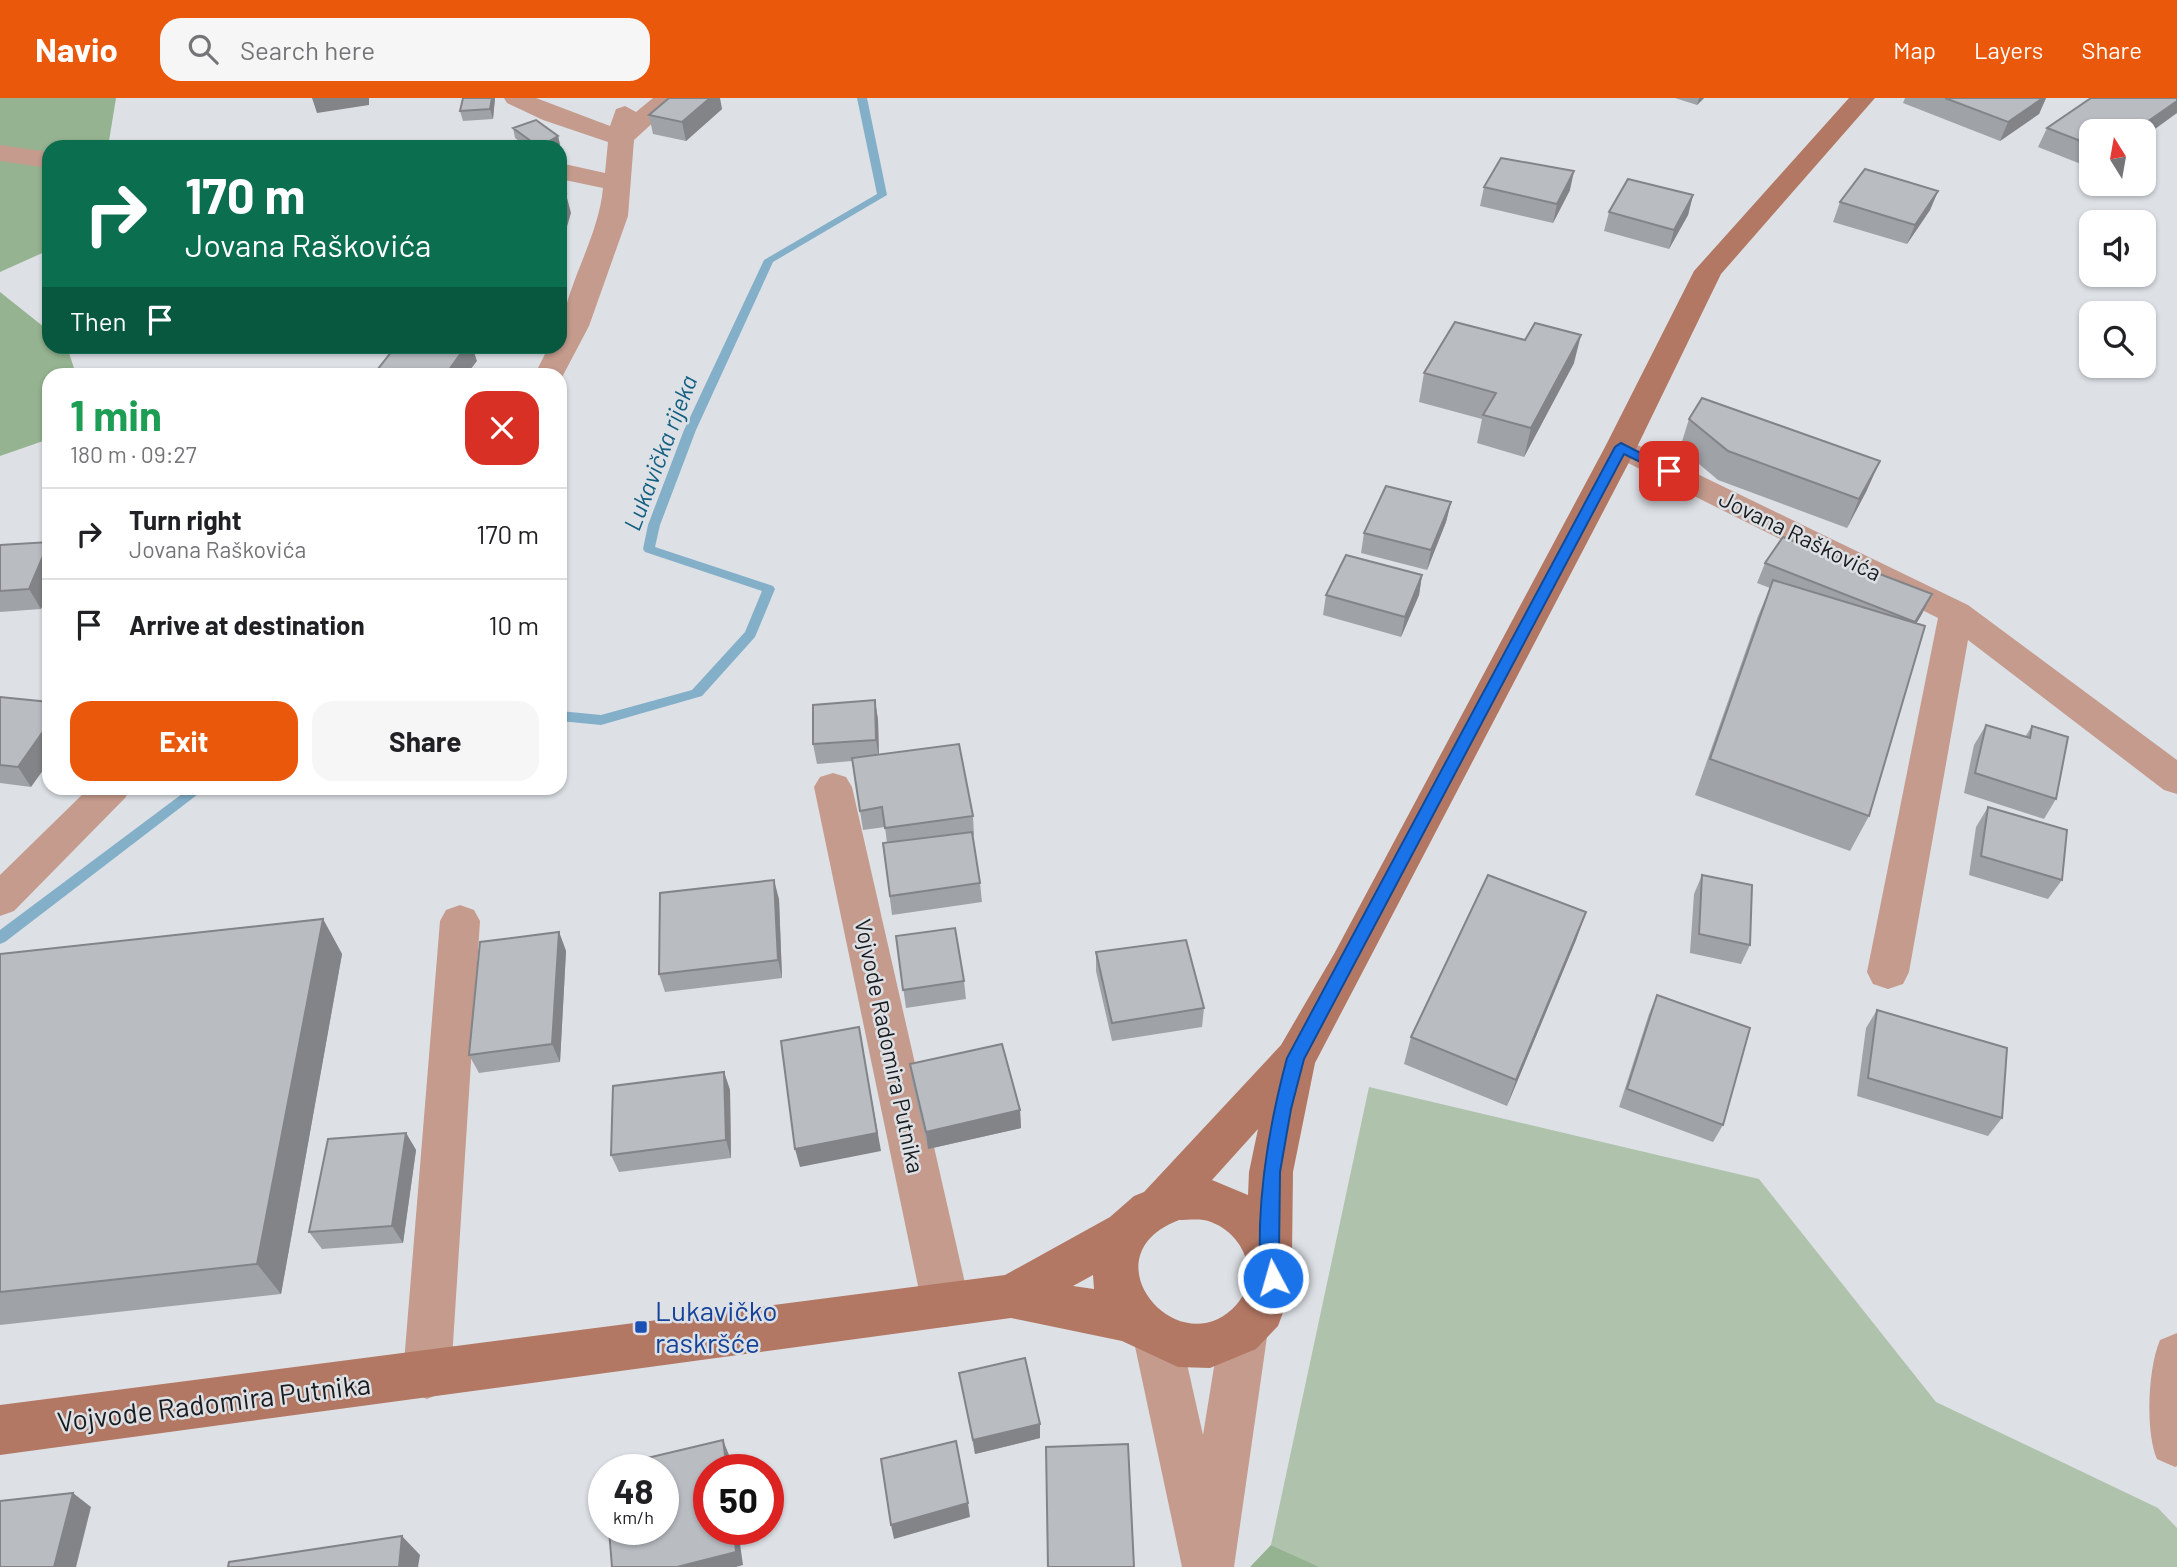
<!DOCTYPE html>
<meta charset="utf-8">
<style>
body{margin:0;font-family:Barlow,sans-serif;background:#f6f6f6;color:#202124;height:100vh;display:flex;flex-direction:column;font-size:26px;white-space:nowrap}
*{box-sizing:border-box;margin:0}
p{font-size:23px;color:#757577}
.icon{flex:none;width:38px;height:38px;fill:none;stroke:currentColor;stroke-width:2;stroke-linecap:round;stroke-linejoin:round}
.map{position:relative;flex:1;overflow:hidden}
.drawer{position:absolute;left:42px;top:270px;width:525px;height:427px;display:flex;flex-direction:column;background:#fff;border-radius:21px;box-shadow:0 2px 5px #0004}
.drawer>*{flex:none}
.banner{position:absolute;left:42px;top:42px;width:525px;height:214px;border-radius:21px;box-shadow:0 2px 5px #0004;background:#0b6e4f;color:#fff;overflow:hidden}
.needle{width:46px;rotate:349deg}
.fabs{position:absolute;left:2079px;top:21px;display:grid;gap:14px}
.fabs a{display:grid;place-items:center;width:77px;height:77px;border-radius:14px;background:#fff;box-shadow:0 2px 5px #0004;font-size:35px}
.speed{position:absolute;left:588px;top:1356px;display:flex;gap:14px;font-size:35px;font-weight:700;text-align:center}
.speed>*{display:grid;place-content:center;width:91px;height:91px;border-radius:50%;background:#fff;box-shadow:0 2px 5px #0004;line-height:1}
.speed small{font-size:18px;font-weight:400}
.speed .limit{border:10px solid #d22;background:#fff;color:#111}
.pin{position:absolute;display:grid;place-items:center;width:60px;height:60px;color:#fff;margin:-30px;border-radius:14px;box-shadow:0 4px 10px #0006}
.me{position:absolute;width:77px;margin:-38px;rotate:354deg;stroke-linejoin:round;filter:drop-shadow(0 0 5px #0008)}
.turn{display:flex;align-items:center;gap:24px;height:147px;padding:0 28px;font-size:32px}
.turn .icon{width:91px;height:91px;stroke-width:2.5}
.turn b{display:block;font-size:49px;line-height:60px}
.then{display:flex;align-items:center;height:66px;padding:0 28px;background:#0003;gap:14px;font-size:26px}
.round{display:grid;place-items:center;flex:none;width:74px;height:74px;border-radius:21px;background:#f6f6f6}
.summary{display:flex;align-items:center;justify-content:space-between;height:119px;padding:0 28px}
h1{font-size:42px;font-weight:700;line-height:52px;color:#1e9e55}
.button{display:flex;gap:14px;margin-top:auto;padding:14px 28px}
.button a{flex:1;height:80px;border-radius:21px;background:#ea580c;color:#fff;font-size:28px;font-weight:700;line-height:80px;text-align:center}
.button a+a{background:#f6f6f6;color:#202124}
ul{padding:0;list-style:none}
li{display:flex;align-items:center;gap:21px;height:91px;padding:0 28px;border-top:2px solid #e0e0e0}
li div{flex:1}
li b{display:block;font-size:26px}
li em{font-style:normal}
header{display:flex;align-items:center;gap:42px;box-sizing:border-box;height:98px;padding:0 35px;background:#ea580c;color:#fff}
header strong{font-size:33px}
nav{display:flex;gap:38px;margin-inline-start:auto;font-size:24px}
.search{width:490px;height:63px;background:#f6f6f6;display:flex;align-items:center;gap:18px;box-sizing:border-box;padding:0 24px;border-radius:21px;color:#757577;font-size:26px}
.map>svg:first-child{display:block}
.green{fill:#afc2ac}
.forest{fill:#95b390}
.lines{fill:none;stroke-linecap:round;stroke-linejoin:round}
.stream{fill:#84afc9;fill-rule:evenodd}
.minor{fill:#c49b8d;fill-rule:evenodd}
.tertiary{fill:#c49b8d;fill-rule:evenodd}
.secondary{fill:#b37864;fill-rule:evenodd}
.wall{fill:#9fa3a7}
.shaded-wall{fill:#828488}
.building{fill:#b9bdc2;stroke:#828488;stroke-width:2}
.route{fill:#1a73e8;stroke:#114b97;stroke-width:2}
.transit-dot{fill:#1a4fb4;stroke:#dde1e6;stroke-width:2.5}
.labels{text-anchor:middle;stroke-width:5;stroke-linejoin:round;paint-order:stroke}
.street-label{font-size:23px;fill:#1a1b1d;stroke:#dde1e6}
.water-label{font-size:24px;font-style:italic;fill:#135f82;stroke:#dde1e6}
.near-transit-label{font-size:28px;fill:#164399;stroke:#dde1e6;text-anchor:start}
.near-street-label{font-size:28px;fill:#1a1b1d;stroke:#dde1e6}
</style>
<header>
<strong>Navio</strong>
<div class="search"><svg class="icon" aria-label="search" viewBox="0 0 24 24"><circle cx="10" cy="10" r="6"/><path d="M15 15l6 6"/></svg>Search here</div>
<nav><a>Map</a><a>Layers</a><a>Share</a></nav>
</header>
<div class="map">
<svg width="2177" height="1469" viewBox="0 0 2177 1469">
<rect width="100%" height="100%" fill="#dde1e6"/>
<path class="green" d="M 1369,989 L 1759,1081 L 1936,1304 L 2158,1410 L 2177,1430 L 2177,1469 L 1320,1469 L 1271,1447 Z"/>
<path class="forest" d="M 0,0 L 116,0 L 108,49 L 49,49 L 49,152 L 0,174 Z
M 0,194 L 49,233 L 49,248 L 67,249 L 76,276 L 49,276 L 49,341 L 0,358 Z
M 1271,1447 L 1320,1469 L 1250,1469 Z"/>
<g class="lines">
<path class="stream" d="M 857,0 L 867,0 L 887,97 L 773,164 L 696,332 L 660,427 L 655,449 L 773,488 L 775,491 L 755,539 L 702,598 L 601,627 L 560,623 L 560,613 L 601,617 L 692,592 L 745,534 L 762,493 L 645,454 L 643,451 L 648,427 L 684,332 L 764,162 L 877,96 Z
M 190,690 L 206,690 L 5,844 L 0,846 L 0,832 Z"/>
<path class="minor" d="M 504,0 L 536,0 L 610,28 L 616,11 L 625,8 L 636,14 L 653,0 L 680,0 L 634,42 L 628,118 L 589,228 L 560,283 L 560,276 L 535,276 L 549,248 L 560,248 C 560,194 598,145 603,90 L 560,81 L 560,65 L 605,75 L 608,44 L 543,22 L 507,5 Z
M 0,47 L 49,54 L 49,70 L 0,63 Z
M 1621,339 L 1968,507 L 2177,662 L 2177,696 L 2164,692 L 1968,542 L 1909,874 L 1903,886 L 1888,891 L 1873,886 L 1867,874 L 1938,520 L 1610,356 L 1605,349 L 1610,342 Z
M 833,675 L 846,679 L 852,689 L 970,1207 L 963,1223 L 946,1229 L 929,1223 L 922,1207 L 814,689 L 820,679 Z
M 89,690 L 131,690 L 125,700 L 14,813 L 0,818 L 0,777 Z
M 460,807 L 474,812 L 480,823 L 451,1277 L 444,1294 L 427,1301 L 410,1294 L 403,1277 L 440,823 L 446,812 Z
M 2177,1235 L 2177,1368 L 2175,1369 L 2157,1361 C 2145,1333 2148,1270 2160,1242 Z"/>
<path class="tertiary" d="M 1244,1209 L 1261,1216 L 1268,1232 L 1234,1469 L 1182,1469 L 1133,1239 L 1140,1223 L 1157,1216 L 1174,1223 L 1181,1239 L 1203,1337 L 1220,1232 L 1227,1216 Z"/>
<path class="secondary" d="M 1849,0 L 1875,0 L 1721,176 L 1637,349 L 1315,965 L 1293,1074 L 1292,1155 L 1295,1182 L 1278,1228 L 1256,1251 L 1210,1270 L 1178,1269 L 1122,1243 L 1011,1220 L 0,1357 L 0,1307 L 1005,1177 L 1110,1119 L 1134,1098 L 1144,1094 L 1281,947 L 1334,856 L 1605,349 L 1694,173 ZM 1258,1031 L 1249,1074 L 1248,1097 L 1212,1082 ZM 1179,1122 C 1189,1122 1202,1120 1211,1124 C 1244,1136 1261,1178 1237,1206 C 1180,1271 1083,1158 1179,1122 ZM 1093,1177 L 1094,1191 L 1073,1188 Z"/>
</g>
<path class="wall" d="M 495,0 L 493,21 L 463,23 L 460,13 Z
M 1675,0 L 1704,0 L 1697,7 Z
M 1905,0 L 2046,0 L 2039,16 L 2000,43 L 1903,5 Z
M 722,11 L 686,43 L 653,36 L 649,17 Z
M 513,30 L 558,38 L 560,47 L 558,49 L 527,49 L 515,40 Z
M 2047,30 L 2091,33 L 2091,70 L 2038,49 Z
M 1484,89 L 1570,92 L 1553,125 L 1480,108 Z
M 1938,93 L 1930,112 L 1907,146 L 1833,124 L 1840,104 Z
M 1693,97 L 1688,117 L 1669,151 L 1604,133 L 1609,114 Z
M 1574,265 L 1524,359 L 1477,345 L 1482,321 L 1419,304 L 1424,275 Z
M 1689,321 L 1867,392 L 1847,430 L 1718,382 L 1680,350 Z
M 1451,404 L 1446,424 L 1427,472 L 1361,455 L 1364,435 Z
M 49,444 L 41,511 L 0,514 L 0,447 Z
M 1765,465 L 1932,496 L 1917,525 L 1869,718 L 1850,753 L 1695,697 L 1758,518 L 1770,490 L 1757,485 Z
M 1422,477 L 1419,497 L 1401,539 L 1323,517 L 1326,497 Z
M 0,599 L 31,689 L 0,685 Z
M 875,602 L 878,622 L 879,656 L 973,718 L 974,737 L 972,738 L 980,785 L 982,804 L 892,817 L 883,745 L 887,745 L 885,729 L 863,732 L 852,663 L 817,666 L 813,646 Z
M 1986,627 L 2025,639 L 2032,628 L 2056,701 L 2044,721 L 1964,695 L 1974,647 Z
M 1988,709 L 2062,782 L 2048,801 L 1969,777 L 1976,729 Z
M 1702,777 L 1750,847 L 1741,866 L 1690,855 L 1694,796 Z
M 779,801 L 782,880 L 665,894 L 659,876 Z
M 1586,814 L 1576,842 L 1507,1008 L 1404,966 L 1411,939 Z
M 323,821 L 342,856 L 281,1196 L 0,1227 L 0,856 Z
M 559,834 L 566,853 L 560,964 L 479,975 L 469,957 Z
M 896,838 L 964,883 L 966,901 L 906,910 Z
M 1096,854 L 1204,910 L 1202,929 L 1112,943 L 1096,873 Z
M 1657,897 L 1723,1027 L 1713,1044 L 1619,1009 L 1649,916 Z
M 1877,912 L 2002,1020 L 1988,1038 L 1857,998 L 1866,930 Z
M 910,966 L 1020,1012 L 1021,1030 L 928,1051 L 912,984 Z
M 724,974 L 730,992 L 731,1060 L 619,1074 L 611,1057 Z
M 406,1035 L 416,1052 L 403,1145 L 322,1151 L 309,1134 Z
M 959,1275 L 1040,1340 L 975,1356 Z"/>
<path class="shaded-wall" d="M 312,0 L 369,0 L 369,7 L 317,15 Z
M 492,0 L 495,0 L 493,21 L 490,11 Z
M 710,0 L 720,0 L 722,11 L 686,43 L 682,24 Z
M 1699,0 L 1704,0 L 1697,7 Z
M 2043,0 L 2046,0 L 2039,16 L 2000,43 L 2008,24 Z
M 2177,3 L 2177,15 L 2144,39 L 2144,33 L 2134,33 Z
M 558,38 L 560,47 L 558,49 L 539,49 Z
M 1574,73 L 1570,92 L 1553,125 L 1557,106 Z
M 1938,93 L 1930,112 L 1907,146 L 1915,127 Z
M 566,96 L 571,115 L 560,152 L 560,116 Z
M 1693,97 L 1688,117 L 1669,151 L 1674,132 Z
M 1581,237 L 1574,265 L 1524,359 L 1531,330 Z
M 466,248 L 472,248 L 477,263 L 467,276 L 446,276 Z
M 1880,363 L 1867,392 L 1847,430 L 1859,401 Z
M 1451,404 L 1446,424 L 1427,472 L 1431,452 Z
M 49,445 L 49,493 L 41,511 L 29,491 Z
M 1422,477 L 1419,497 L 1401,539 L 1405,519 Z
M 1932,496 L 1922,516 L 1905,544 L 1915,524 Z
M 875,602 L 878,622 L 879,662 L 876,642 Z
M 49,625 L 49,664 L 31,689 L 18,669 Z
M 774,782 L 779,801 L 782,880 L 778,862 Z
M 1586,814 L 1576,842 L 1507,1008 L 1516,982 Z
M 323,821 L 342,856 L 281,1196 L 257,1166 Z
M 559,834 L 566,853 L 560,964 L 552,946 Z
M 859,929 L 881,1053 L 800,1069 L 795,1051 Z
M 724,974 L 730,992 L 731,1060 L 726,1042 Z
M 1020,1012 L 1021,1030 L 928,1051 L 926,1034 Z
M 406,1035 L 416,1052 L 403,1145 L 392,1128 Z
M 1040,1326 L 1040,1340 L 975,1356 L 973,1342 Z
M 723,1342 L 729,1357 L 731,1372 L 727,1372 Z
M 73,1395 L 91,1409 L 76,1469 L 54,1469 Z
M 968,1405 L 970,1419 L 894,1441 L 891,1427 Z
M 734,1432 L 738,1432 L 743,1467 L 736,1469 L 677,1469 Z
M 402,1438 L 420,1457 L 418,1469 L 399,1469 Z"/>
<path class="building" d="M 463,0 L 492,0 L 490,11 L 460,13 Z
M 669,0 L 710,0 L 682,24 L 649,17 Z
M 1945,0 L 2043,0 L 2008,24 Z
M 2091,0 L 2177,0 L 2177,3 L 2134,33 L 2091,33 L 2091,47 L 2047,30 Z
M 536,22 L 558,38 L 539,49 L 513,30 Z
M 1501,60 L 1574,73 L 1557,106 L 1484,89 Z
M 1865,71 L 1938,93 L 1915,127 L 1840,104 Z
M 1628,81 L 1693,97 L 1674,132 L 1609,114 Z
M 560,96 L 566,96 L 560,116 Z
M 1455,224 L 1525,242 L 1535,225 L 1581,237 L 1531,330 L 1483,317 L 1496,295 L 1424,275 Z
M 396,248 L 466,248 L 446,276 L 374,276 Z
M 1702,300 L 1880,363 L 1859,401 L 1728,353 L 1689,321 Z
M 1386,388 L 1451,404 L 1431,452 L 1364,435 Z
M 1783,439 L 1932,496 L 1915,524 L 1765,465 Z
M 49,444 L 29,491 L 0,493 L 0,447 Z
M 1346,457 L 1422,477 L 1405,519 L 1326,497 Z
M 1773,482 L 1925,528 L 1869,718 L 1710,661 Z
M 0,599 L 49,604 L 49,625 L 18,669 L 0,667 Z
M 875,602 L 876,642 L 813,646 L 813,607 Z
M 1986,627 L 2030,640 L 2032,628 L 2068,639 L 2056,701 L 1975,675 Z
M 959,646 L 973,718 L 885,730 L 882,709 L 860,713 L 852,660 Z
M 1988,709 L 2067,732 L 2062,782 L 1981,758 Z
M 972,734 L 980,785 L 890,798 L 883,745 Z
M 1488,777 L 1586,814 L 1516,982 L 1411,939 Z
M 1702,777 L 1752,787 L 1750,847 L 1699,836 Z
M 774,782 L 778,862 L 659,876 L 660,795 Z
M 323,821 L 257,1166 L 0,1194 L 0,856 Z
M 955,830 L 964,883 L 903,892 L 896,838 Z
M 559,834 L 552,946 L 469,957 L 480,844 Z
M 1186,842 L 1204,910 L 1112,925 L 1096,854 Z
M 1657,897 L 1750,930 L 1723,1027 L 1627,991 Z
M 1877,912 L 2007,950 L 2002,1020 L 1868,980 Z
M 859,929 L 877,1035 L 795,1051 L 781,943 Z
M 1002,946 L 1020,1012 L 926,1034 L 910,966 Z
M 724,974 L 726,1042 L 611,1057 L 613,988 Z
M 406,1035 L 392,1128 L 309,1134 L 328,1041 Z
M 1025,1260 L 1040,1326 L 973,1342 L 959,1275 Z
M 723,1342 L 727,1372 L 709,1372 L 709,1432 L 734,1432 L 736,1454 L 677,1469 L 612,1469 L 609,1432 L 663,1432 L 663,1372 L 605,1372 L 605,1370 Z
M 956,1343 L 968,1405 L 891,1427 L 881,1361 Z
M 1128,1346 L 1134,1469 L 1048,1469 L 1046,1349 Z
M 73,1395 L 54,1469 L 0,1469 L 0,1403 Z
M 402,1438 L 399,1469 L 228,1469 L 229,1464 Z"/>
<path class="route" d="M 1621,345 L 1676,373 L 1665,376 L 1624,356 L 1304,961 L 1291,1011 L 1280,1074 L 1279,1154 L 1283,1180 L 1280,1186 L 1273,1189 L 1266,1186 C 1258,1168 1260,1146 1260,1127 C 1262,1069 1272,1016 1287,960 L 1615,349 Z"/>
<rect class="transit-dot" x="634" y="1222" width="14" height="14" rx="3.5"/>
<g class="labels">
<g class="street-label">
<text transform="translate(1800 438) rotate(26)" y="8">Jovana Raškovića</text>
<text transform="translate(889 948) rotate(78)" y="8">Vojvode Radomira Putnika</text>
</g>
<g class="water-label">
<text transform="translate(661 355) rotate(-69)" y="8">Lukavička rijeka</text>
</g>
<g class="near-transit-label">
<text x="655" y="1223">Lukavičko<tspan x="655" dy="32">raskršće</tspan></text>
</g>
<g class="near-street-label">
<text transform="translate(214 1305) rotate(-7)" y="10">Vojvode Radomira Putnika</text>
</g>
</g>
</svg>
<div class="fabs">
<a><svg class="needle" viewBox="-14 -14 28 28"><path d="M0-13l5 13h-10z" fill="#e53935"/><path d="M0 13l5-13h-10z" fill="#757577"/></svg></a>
<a><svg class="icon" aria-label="sound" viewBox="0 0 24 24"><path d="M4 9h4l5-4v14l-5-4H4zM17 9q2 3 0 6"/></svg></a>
<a><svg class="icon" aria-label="search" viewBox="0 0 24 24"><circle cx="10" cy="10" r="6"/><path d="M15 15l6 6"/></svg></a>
</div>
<div class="speed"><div>48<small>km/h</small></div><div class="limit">50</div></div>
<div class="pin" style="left:1669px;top:373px;background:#d93025"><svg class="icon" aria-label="arrive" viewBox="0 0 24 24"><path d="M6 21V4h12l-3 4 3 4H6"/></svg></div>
<svg class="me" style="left:1273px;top:1180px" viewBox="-20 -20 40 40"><circle r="17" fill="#1a73e8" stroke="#fff" stroke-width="3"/><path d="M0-11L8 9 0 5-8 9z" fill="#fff"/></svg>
<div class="banner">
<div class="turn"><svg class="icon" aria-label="right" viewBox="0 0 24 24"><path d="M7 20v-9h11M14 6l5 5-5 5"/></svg><div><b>170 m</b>Jovana Raškovića</div></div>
<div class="then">Then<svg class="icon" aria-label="arrive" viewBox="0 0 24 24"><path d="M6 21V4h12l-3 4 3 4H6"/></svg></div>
</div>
<section class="drawer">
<div class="summary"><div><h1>1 min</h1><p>180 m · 09:27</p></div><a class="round" style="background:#d93025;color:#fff"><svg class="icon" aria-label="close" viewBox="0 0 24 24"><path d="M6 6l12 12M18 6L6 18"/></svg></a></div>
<ul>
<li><svg class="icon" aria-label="right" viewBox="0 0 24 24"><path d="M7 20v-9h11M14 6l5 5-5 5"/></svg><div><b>Turn right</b><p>Jovana Raškovića</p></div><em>170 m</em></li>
<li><svg class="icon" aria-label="arrive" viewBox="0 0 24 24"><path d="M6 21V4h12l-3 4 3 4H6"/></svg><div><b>Arrive at destination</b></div><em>10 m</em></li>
</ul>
<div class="button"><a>Exit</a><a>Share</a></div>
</section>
</div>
